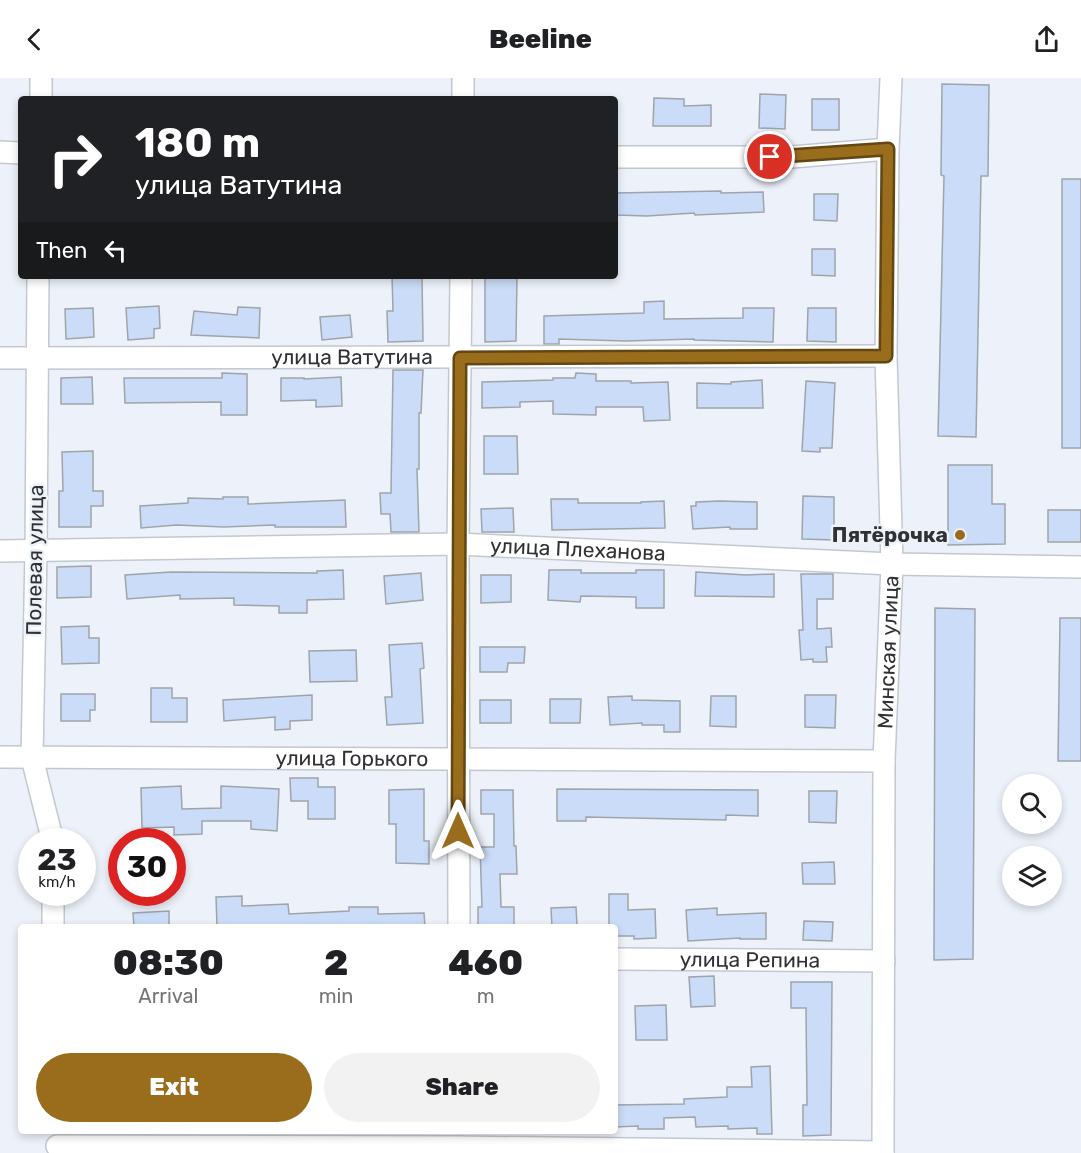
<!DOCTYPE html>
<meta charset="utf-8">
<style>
body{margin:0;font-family:Rubik,sans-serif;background:#f2f2f2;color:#202124;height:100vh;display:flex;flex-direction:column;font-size:22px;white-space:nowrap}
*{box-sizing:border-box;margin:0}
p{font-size:20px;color:#757577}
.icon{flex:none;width:33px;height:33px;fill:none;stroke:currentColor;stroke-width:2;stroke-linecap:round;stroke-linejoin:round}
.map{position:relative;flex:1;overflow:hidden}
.drawer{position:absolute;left:18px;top:846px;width:600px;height:210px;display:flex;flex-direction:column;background:#fff;border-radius:6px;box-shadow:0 3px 9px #0003}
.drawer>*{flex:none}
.top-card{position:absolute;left:18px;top:18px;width:600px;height:183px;border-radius:6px;box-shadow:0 3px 9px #0003;background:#202124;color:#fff;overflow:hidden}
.tools{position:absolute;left:1002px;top:696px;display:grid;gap:12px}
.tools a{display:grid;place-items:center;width:60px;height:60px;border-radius:50%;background:#fff;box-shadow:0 3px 9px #0003;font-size:30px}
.speed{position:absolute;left:18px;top:750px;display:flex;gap:12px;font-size:30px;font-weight:700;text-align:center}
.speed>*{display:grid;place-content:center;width:78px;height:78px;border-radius:50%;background:#fff;box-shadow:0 3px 9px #0003;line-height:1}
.speed small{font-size:15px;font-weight:400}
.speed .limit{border:9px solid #d22;background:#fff;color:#111}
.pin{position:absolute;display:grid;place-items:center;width:51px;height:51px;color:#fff;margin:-26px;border:3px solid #fff;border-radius:50%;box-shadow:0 2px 6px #0007}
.me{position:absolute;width:66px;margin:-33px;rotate:0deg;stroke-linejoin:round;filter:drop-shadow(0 0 4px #0008)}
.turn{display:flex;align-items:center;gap:21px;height:126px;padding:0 18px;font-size:27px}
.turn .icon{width:78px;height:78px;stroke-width:2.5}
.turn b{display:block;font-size:42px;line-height:51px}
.then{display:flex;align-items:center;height:57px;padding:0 18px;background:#0003;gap:12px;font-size:22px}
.eta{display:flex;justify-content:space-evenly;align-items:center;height:102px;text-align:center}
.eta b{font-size:36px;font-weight:800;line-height:42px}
.primary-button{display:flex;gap:12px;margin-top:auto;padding:12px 18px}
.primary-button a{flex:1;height:69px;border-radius:36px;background:#996d1c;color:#fff;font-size:24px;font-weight:800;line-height:69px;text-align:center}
.primary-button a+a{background:#f2f2f2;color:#202124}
header{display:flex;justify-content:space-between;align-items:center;height:78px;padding:0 18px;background:#fff;font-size:27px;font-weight:800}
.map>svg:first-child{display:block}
.building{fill:#cadcf7;stroke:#9fa4ab;stroke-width:1.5}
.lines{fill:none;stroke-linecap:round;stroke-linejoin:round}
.minor-casing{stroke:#c2c8cf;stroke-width:24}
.minor{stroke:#fff;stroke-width:21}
.route-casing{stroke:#634712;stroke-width:15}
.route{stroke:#996d1c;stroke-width:10}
.poi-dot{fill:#996d1c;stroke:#edf2fa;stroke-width:2}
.labels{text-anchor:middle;stroke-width:5;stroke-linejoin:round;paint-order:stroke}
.street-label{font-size:21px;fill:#2f3134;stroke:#edf2fa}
.poi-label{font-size:21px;font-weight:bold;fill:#2f3134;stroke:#edf2fa;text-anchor:end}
</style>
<header><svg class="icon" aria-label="back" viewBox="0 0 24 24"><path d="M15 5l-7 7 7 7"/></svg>Beeline<svg class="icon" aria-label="share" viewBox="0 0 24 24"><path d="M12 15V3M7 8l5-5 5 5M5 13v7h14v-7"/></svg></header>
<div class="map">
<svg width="1081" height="1075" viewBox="0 0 1081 1075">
<rect width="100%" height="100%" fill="#edf2fa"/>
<path class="building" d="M 942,6 L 989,7 L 988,98 L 981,98 L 976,359 L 938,358 L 944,98 L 941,97 Z
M 760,16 L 786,17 L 785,51 L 759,50 Z
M 654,20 L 684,21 L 684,28 L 711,27 L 711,48 L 653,48 Z
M 812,21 L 839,21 L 839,52 L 812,52 Z
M 1062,101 L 1081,101 L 1081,370 L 1062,370 Z
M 721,113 L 721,115 L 763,114 L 764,134 L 695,137 L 694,135 L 647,138 L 615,137 L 615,115 Z
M 814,116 L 838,116 L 837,143 L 814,142 Z
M 812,171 L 835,171 L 835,198 L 812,197 Z
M 392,198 L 422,198 L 423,263 L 388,264 L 387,233 L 393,233 Z
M 485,198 L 517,198 L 516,263 L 485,264 Z
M 664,223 L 664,241 L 743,240 L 743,230 L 774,230 L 773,264 L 694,262 L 694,261 L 626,263 L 559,261 L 559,266 L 544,266 L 544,238 L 644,235 L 644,224 Z
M 159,228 L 160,250 L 154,251 L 154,260 L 128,262 L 126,230 Z
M 238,229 L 260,230 L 259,260 L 191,257 L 194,233 L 237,237 Z
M 93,230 L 94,259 L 66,261 L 65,231 Z
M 808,230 L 836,230 L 836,264 L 807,263 Z
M 350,237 L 352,259 L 322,262 L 320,239 Z
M 393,292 L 423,292 L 421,335 L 419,335 L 419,391 L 417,391 L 419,454 L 391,454 L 390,436 L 381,436 L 380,415 L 391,415 Z
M 222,295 L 247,296 L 247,337 L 221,337 L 221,324 L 125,325 L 124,300 L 222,300 Z
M 576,295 L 596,296 L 596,303 L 631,303 L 631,305 L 668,304 L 670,342 L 644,343 L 643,329 L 596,329 L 596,337 L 553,336 L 553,323 L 520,324 L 520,329 L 482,330 L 482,304 L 553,302 L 553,300 L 575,300 Z
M 92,299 L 93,326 L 61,326 L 61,300 Z
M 341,299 L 342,328 L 316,329 L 316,322 L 281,323 L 281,300 L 304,300 L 304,301 Z
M 762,302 L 763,330 L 697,330 L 697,305 L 731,306 L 731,304 Z
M 806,303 L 835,305 L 832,370 L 820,370 L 820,374 L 802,373 Z
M 484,358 L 517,358 L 518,396 L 484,396 Z
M 93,373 L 93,413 L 103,413 L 103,428 L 91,428 L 91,449 L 59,449 L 59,413 L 63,413 L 62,374 Z
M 948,387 L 992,387 L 992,426 L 1005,426 L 1005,466 L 948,467 Z
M 803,418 L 834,419 L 834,462 L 802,461 Z
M 223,419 L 248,419 L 248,426 L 345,422 L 346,449 L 275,449 L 275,447 L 224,449 L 176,447 L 141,450 L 140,428 L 188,425 L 188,420 L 223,421 Z
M 551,421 L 578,421 L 578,425 L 641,425 L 641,424 L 664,423 L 665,450 L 552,452 Z
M 719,423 L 757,424 L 757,451 L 730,451 L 730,449 L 693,451 L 691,428 L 696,428 L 696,424 Z
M 513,430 L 514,454 L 482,454 L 481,431 Z
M 1048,432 L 1081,432 L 1081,464 L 1048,464 Z
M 91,488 L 91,519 L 57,520 L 57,489 Z
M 343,492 L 344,521 L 307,522 L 307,535 L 279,535 L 279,528 L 234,527 L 234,520 L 180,521 L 180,517 L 127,521 L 125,497 L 171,494 L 317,495 L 317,493 Z
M 549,492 L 581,492 L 581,495 L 636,495 L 636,492 L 664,492 L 664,530 L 636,530 L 636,519 L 581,518 L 580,524 L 548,522 Z
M 696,494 L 746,497 L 774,496 L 774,519 L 695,518 Z
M 421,495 L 423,522 L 386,526 L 384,498 Z
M 801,496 L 833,496 L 833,521 L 817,521 L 817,551 L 831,550 L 832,569 L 826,569 L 827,584 L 813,584 L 813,581 L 801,582 L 799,552 L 803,552 Z
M 481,497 L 511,497 L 511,524 L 481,525 Z
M 935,530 L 975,531 L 973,881 L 934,882 Z
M 1060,540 L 1081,540 L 1081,683 L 1058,683 Z
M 89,548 L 89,560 L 99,560 L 99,585 L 62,586 L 61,549 Z
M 422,565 L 424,590 L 420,591 L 423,645 L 387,647 L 385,619 L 392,619 L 389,567 Z
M 480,569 L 525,569 L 524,585 L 508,585 L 507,594 L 480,594 Z
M 356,572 L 357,603 L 310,604 L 309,573 Z
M 151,610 L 172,610 L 172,620 L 187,620 L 187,644 L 151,644 Z
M 61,616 L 95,616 L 95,632 L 90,632 L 90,643 L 61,643 Z
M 312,617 L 312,642 L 290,643 L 290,651 L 275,652 L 275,639 L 224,643 L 223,622 Z
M 805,617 L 836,617 L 835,650 L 805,649 Z
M 632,618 L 632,622 L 680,623 L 680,654 L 664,654 L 664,647 L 642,647 L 642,645 L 610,647 L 608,619 Z
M 711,618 L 736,618 L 736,649 L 710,648 Z
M 550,621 L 581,621 L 580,645 L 550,645 Z
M 480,622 L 511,622 L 511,645 L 480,645 Z
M 290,700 L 318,700 L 318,709 L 335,709 L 335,741 L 308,741 L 308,723 L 291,723 Z
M 181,708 L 182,731 L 221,730 L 221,708 L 279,711 L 277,753 L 251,751 L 251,743 L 202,743 L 202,756 L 174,757 L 174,749 L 142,750 L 141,710 Z
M 424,711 L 424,763 L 429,763 L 429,786 L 396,785 L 396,746 L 389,746 L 389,712 Z
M 557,711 L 758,712 L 758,738 L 726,737 L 726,742 L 586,739 L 586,743 L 557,743 Z
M 481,712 L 513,712 L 514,768 L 516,768 L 517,796 L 500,796 L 501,829 L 514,829 L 514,849 L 478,849 L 478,829 L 482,829 L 480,769 L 494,769 L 494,736 L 481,736 Z
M 809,713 L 837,713 L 836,745 L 809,744 Z
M 834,784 L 835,806 L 803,806 L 802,785 Z
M 609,816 L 628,816 L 628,832 L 655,831 L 656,860 L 634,861 L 634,858 L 615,858 L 615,849 L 609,849 Z
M 242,818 L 242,828 L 288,826 L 289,836 L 349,833 L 349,829 L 378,829 L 378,836 L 424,835 L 425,849 L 217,849 L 216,819 Z
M 576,829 L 577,847 L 552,849 L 551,830 Z
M 717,830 L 717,837 L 766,835 L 766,861 L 740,861 L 740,860 L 688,863 L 686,832 Z
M 169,833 L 169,849 L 134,849 L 133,835 Z
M 804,843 L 833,844 L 832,863 L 803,862 Z
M 714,898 L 715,928 L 691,929 L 689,899 Z
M 791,904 L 832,904 L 831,1057 L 803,1058 L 803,1027 L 807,1027 L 806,930 L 791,930 Z
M 666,927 L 667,962 L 636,962 L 635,928 Z
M 770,988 L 772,1056 L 757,1056 L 757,1050 L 728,1051 L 728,1048 L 696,1049 L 695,1039 L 664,1040 L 664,1051 L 638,1051 L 638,1048 L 615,1049 L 615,1027 L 684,1026 L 684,1021 L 727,1019 L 727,1009 L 752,1009 L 751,989 Z"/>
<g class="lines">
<defs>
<g id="minor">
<path d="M 41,21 L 41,0"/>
<path d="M 463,21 L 463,0"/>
<path d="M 0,74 L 21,75"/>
<path d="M 615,79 L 792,79 L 888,71"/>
<path d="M 38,198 L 36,473 L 32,680 L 53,764"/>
<path id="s1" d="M 0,280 L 886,278"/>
<path id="s2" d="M 0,473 L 458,466 L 892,486 L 1081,489"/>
<path id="s3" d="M 0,679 L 884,683"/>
<path d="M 53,814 L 53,849"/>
<path d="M 459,849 L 458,466 L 461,198"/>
<path id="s4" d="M 615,881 L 884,883"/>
<path d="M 57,1068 L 456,1069 L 883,1074"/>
<path id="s5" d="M 883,1075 L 884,683 L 892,486 L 886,278 L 888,71 L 891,0"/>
</g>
</defs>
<use href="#minor" class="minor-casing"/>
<use href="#minor" class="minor"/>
</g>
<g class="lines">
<defs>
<path id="route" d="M 458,753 L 460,280 L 886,278 L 888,71 L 770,79"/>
</defs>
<use href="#route" class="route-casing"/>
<use href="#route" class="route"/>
</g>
<circle class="poi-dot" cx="960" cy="457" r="6"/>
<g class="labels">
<g class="street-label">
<text dy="7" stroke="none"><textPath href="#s1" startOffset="352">улица Ватутина</textPath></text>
<text dy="7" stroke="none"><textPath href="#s2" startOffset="578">улица Плеханова</textPath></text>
<text transform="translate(35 482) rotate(-89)" y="7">Полевая улица</text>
<text dy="7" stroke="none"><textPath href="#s5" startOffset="501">Минская улица</textPath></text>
<text dy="7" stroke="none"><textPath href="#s3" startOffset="352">улица Горького</textPath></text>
<text dy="7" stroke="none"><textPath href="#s4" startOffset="135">улица Репина</textPath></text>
</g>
<g class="poi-label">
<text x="948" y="464">Пятёрочка</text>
</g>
</g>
</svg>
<div class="tools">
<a><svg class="icon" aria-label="search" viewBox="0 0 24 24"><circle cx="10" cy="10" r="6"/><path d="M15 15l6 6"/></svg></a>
<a><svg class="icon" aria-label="layers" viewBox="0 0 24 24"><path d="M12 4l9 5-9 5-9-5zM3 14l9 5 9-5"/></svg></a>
</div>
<div class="speed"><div>23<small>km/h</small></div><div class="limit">30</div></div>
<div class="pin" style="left:770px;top:79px;background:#d93025"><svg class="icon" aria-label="arrive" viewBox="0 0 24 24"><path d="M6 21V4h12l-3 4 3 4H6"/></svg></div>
<svg class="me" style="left:458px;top:753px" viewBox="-20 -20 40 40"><path d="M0-17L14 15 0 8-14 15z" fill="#996d1c" stroke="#fff" stroke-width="4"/></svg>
<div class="top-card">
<div class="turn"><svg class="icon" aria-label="right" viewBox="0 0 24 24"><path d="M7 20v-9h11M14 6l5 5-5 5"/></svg><div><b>180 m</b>улица Ватутина</div></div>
<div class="then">Then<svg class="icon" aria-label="left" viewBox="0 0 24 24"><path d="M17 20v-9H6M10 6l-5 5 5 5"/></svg></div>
</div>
<section class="drawer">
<div class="eta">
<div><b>08:30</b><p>Arrival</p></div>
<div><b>2</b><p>min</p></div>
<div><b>460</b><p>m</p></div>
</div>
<div class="primary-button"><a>Exit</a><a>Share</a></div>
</section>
</div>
